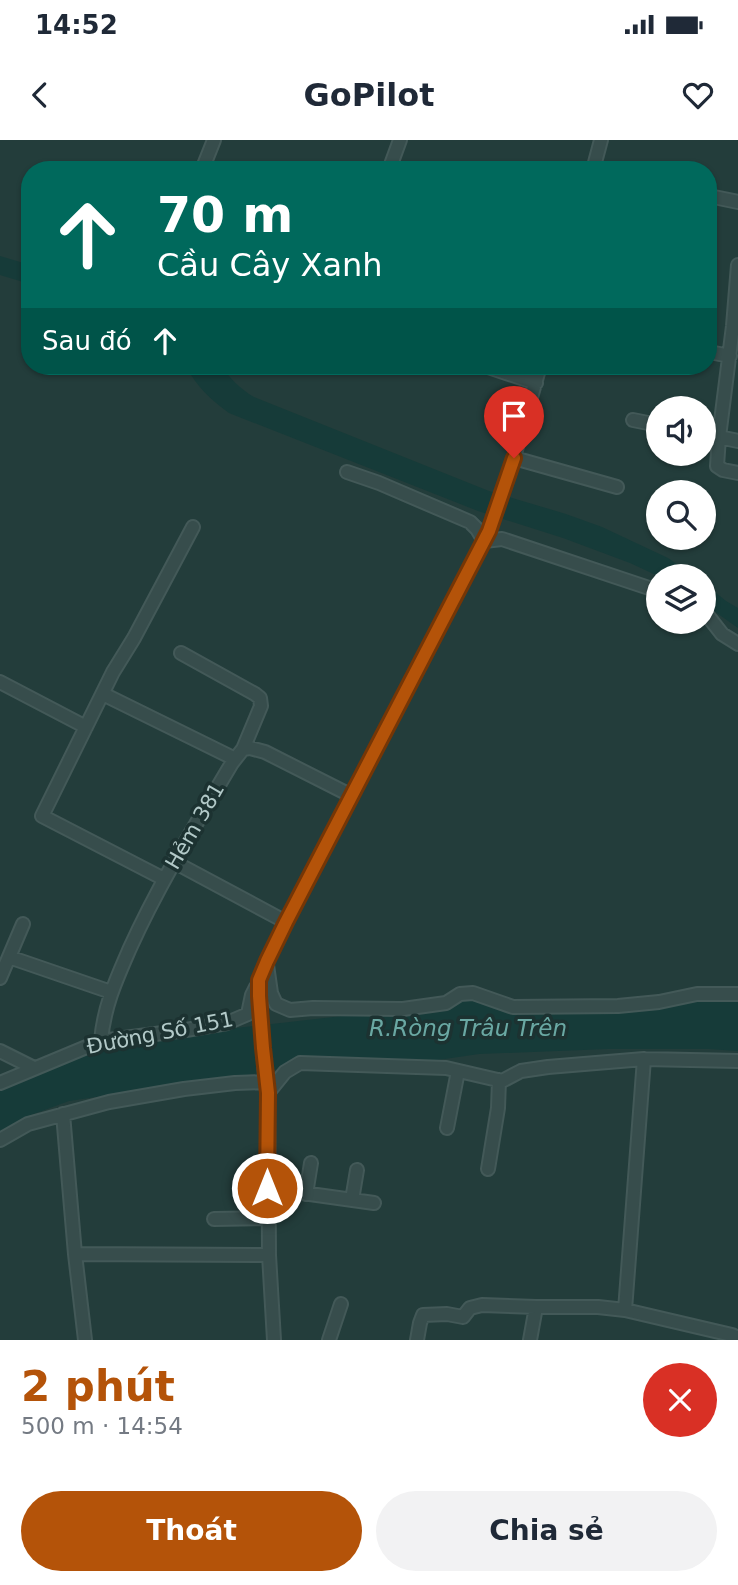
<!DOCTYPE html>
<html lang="vi">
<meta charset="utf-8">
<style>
body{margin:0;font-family:"DejaVu Sans",sans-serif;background:#f2f2f3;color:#1f2937;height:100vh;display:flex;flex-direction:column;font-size:26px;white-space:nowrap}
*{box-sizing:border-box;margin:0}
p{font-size:23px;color:#747a83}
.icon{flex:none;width:38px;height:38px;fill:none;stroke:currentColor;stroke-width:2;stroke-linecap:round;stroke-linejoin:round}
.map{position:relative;height:1200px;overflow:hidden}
.sheet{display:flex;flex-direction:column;background:#fff;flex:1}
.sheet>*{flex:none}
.guide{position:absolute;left:21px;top:21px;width:696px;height:214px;border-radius:28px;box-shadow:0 2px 5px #0004;background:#00695c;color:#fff;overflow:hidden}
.controls{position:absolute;left:646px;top:256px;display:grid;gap:14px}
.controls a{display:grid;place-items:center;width:70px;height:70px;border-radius:50%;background:#fff;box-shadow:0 2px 5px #0004;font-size:35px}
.pin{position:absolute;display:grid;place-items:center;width:60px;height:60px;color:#fff;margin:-72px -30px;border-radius:50% 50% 50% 0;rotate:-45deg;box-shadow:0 0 7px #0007}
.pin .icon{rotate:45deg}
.me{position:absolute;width:77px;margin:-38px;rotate:0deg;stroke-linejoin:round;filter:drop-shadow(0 0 5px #0008)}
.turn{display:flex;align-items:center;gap:24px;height:147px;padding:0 21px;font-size:32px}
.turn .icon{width:91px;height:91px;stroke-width:2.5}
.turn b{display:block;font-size:49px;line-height:60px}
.then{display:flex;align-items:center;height:66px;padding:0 21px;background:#0003;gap:14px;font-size:26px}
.round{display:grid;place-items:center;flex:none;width:74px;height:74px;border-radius:37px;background:#f2f2f3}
.headline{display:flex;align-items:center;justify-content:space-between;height:119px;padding:0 21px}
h1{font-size:42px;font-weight:800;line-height:52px;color:#b45309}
.action{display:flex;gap:14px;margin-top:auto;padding:14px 21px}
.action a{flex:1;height:80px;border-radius:42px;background:#b45309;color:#fff;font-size:28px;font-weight:800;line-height:80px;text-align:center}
.action a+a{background:#f2f2f3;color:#1f2937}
.status{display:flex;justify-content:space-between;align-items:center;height:49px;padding:0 35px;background:#fff;direction:ltr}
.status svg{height:19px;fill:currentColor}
header{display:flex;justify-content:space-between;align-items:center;height:91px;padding:0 21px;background:#fff;font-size:32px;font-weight:800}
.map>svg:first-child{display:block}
.water{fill:#163b39}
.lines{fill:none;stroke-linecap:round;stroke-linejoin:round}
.street-casing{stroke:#435958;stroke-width:16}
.street{stroke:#374d4c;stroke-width:12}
.route-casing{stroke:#753606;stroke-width:18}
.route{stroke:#b45309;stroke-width:12}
.labels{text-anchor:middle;stroke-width:7;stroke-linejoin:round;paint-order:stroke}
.street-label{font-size:21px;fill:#b2c9c8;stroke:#1c3231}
.water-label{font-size:23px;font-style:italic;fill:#6aa8a3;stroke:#1c3231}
</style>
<div class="status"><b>14:52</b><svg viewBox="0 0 49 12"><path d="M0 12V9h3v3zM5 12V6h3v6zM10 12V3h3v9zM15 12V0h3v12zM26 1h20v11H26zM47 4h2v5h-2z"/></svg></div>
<header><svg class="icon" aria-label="back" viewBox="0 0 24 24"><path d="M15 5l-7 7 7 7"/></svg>GoPilot<svg class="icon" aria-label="heart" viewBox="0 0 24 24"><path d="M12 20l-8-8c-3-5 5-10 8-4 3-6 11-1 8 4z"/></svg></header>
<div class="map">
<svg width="738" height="1200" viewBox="0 0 738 1200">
<rect width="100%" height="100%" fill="#233d3b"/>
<path class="water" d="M 0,116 L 30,125 L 30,144 L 0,135 Z
M 186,226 L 221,226 C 231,239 240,249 254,257 L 489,351 L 566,374 L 602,387 L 668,418 L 694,436 L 658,436 L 630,423 L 563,398 L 478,371 L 229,273 C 211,260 196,246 186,226 Z
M 704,443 L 726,461 L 738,468 L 738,488 L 704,464 Z
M 712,857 L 738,860 L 738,911 L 709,909 L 608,909 L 479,914 L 438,920 L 294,920 L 273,931 L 69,961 L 23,978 L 0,992 L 0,951 L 70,917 L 110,902 L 378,872 L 468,860 L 495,867 Z"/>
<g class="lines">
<defs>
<path id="street" d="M 202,30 L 214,0
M 389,30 L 400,0
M 593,30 L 601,0
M 709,56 L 738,62
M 738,125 L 733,186 L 719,297 L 717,326 L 723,330 L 738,333
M 709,212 L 730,216
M 485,226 L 536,243
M 633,280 L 658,285
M 704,294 L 738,301
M 514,318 L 617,347
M 347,332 L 379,343 L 470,382 L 477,389 L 484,401 L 502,399 L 658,451
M 704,471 L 722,494 L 738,504
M 0,542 L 86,587
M 103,554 L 235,619
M 243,609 L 250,608 L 265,612 L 352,656
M 174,722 L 286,782
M 164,739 L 42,676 L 113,532 L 134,498 L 193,387
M 9,817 L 111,852
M 267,825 L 271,853 L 276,864 L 290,870 L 313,868 L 403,869 L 446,863 L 460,854 L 473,853 L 513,867 L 618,866 L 659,862 L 697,854 L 738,854
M 0,838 L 23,784
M 101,901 C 104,866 116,840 130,808 C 159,744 196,684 232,623 L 243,609 L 261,566 L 260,558 L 255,554 L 181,513
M 0,911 L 34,928
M 0,943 L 101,901 L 186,890 L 227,883 L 248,874 L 252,855 L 256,847
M 268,953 L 285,932 L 300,923 L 446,928 L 502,941 L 521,931 L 548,927 L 644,919 L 738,921
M 63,974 L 75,1114 L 85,1200
M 447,988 L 458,931
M 0,1000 L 28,984 L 109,962 L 184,949 L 235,943 L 266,942
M 488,1029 L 498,968 L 499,940
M 267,1048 L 374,1063
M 306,1054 L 311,1023
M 352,1060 L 357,1030
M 214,1079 L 268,1078
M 75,1114 L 269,1115
M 625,1170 L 644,919
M 274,1200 L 269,1115 L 268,953 L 265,935 L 259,856 L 259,840 L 267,820 L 286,782 L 489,391 L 510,331 L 540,226
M 329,1200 L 341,1164
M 417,1200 L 420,1183 L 423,1175 L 447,1174 L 463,1177 L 470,1168 L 482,1165 L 536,1167 L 598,1167 L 625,1170 L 732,1195 L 738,1198
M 530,1200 L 536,1167"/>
</defs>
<use href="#street" class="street-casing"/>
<use href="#street" class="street"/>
</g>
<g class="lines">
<defs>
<path id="route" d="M 267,1048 L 268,953 L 263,908 L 259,856 L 259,840 L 267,821 L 286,782 L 489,391 L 514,318"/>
</defs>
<use href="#route" class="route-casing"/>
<use href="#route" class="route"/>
</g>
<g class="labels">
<g class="street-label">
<text transform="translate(195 686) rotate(-60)" y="7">Hẻm 381</text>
<text transform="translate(160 893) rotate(-11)" y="7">Đường Số 151</text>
</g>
<g class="water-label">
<text x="468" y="896">R.Ròng Trâu Trên</text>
</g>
</g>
</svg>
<div class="controls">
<a><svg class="icon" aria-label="sound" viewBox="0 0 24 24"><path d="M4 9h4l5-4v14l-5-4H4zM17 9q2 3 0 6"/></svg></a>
<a><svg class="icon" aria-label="search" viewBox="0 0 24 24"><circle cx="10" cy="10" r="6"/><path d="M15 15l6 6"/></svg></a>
<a><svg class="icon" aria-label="layers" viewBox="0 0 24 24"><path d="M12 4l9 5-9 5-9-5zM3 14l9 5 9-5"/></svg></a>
</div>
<div class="pin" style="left:514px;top:318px;background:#d93025"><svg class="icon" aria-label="arrive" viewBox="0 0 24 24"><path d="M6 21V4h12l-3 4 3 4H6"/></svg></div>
<svg class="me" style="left:267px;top:1048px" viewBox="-20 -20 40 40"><circle r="17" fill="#b45309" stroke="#fff" stroke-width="3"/><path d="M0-11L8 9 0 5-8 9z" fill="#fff"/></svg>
<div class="guide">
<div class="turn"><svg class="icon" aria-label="ahead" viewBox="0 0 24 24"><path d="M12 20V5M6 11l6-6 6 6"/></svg><div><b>70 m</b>Cầu Cây Xanh</div></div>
<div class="then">Sau đó<svg class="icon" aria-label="ahead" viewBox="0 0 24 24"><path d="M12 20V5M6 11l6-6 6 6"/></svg></div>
</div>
</div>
<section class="sheet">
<div class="headline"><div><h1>2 phút</h1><p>500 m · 14:54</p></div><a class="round" style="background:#d93025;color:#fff"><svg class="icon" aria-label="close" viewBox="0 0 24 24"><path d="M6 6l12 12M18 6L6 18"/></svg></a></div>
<div class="action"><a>Thoát</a><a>Chia sẻ</a></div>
</section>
